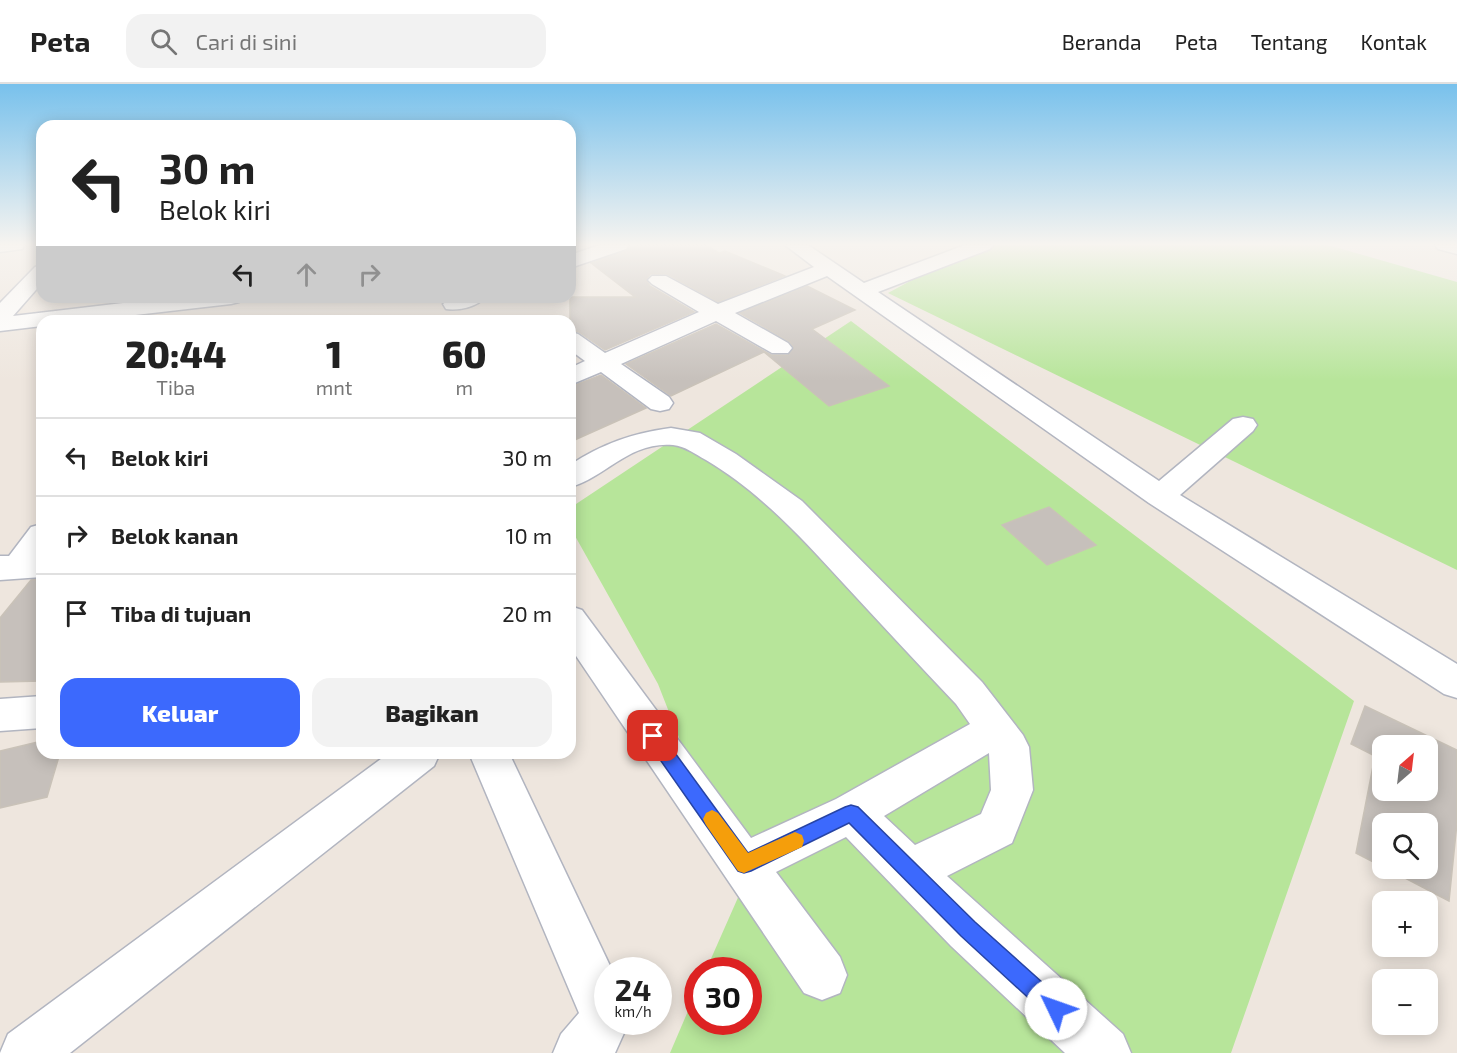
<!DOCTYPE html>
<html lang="id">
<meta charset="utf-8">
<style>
body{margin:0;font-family:"Exo 2",sans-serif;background:#f2f2f2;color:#222;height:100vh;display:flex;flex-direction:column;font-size:22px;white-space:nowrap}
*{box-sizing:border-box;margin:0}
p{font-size:20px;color:#767676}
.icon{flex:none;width:33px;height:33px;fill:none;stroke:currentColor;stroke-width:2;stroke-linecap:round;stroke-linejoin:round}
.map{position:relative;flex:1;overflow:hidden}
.side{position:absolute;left:36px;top:231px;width:540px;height:444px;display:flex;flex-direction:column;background:#fff;border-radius:18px;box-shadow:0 3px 15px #0003}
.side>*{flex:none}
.hud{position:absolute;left:36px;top:36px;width:540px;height:183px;border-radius:18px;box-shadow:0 3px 15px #0003;background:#fff;color:#222;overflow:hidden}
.needle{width:39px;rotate:28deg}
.tools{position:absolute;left:1372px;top:651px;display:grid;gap:12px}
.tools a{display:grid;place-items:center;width:66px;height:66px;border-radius:12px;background:#fff;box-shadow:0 3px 15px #0003;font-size:30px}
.speed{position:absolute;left:594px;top:873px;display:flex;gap:12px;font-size:30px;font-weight:700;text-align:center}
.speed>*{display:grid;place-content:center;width:78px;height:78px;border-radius:50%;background:#fff;box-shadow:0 3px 15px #0003;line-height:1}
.speed small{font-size:15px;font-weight:400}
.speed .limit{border:9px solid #d22;background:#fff;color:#111}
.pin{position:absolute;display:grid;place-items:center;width:51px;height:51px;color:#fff;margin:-26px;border-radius:12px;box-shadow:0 3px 9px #0006}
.me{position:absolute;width:66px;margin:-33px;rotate:312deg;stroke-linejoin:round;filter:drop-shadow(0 0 4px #0008)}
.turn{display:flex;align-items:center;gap:21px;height:126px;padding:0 24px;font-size:27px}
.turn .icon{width:78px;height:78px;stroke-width:2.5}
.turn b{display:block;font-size:42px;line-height:51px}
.lanes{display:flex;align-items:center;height:57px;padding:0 24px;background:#0003;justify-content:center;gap:30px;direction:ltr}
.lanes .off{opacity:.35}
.eta{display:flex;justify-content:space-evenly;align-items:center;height:102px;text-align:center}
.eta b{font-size:36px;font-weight:800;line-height:42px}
.primary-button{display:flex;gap:12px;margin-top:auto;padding:12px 24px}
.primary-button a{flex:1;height:69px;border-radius:18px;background:#3c69fd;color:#fff;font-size:24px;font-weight:800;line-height:69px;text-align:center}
.primary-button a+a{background:#f2f2f2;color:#222}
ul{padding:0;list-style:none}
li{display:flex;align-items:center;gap:18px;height:78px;padding:0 24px;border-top:2px solid #e0e0e0}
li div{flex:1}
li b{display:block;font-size:22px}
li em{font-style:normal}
header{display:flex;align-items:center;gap:36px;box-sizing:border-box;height:84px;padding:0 30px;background:#fff;border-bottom:2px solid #e0e0e0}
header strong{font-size:28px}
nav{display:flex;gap:33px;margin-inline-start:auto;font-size:21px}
.search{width:420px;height:54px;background:#f2f2f2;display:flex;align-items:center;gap:15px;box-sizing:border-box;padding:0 21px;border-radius:18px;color:#767676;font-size:22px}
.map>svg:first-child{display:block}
.green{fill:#b7e59a}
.building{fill:#c6c0bb;stroke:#c9c2b8;stroke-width:1.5;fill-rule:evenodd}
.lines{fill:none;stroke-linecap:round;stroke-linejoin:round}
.street-casing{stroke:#b2b5c0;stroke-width:3}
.street{fill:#fff;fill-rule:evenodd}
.route{fill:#3c69fd;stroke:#2744a4;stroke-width:1.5}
.slow{fill:#f59e0b}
</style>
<header>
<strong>Peta</strong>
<div class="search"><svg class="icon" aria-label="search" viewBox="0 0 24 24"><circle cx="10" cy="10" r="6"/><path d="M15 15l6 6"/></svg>Cari di sini</div>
<nav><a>Beranda</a><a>Peta</a><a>Tentang</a><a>Kontak</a></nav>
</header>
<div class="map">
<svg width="1457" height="969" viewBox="0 0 1457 969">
<rect width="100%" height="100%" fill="#eee6de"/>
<path class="green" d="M 977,161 L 1328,161 L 1457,198 L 1457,486 L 888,209 Z
M 851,237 L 1354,617 L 1231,969 L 670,969 L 697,906 L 698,938 L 748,938 L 748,886 L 706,886 L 740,809 L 658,600 L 570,443 L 570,424 Z"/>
<path class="building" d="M 638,161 L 706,161 L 719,169 L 725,167 L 785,192 L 718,218 L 667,190 L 650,190 L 646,196 L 650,202 L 694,228 L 605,266 L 579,248 L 570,246 L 570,213 L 635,213 L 591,179 Z
M 807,202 L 855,226 L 812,245 L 889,302 L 829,322 L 764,268 L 671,312 L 626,280 L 716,240 L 771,271 L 788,271 L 794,264 L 790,258 L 740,229 Z
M 601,291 L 646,324 L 570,358 L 570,303 Z
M 1049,423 L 1096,461 L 1047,481 L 1002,441 Z
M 42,495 L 42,597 L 0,598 L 0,534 L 31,496 Z
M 1365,622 L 1457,666 L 1457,739 L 1449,817 L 1386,784 L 1428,784 L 1428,740 L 1383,740 L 1383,783 L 1356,769 L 1375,672 L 1351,660 ZM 1383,662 L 1428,662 L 1428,706 L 1383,706 Z
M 42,657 L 42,669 L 60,669 L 47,713 L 0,724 L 0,667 Z"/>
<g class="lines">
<defs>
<path id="street" d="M 0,161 L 25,161 L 22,165 L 0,168 Z
M 600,161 L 629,161 L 626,165 L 570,184 L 570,171 Z
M 785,161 L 808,161 L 864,199 L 965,161 L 993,161 L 990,165 L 878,208 L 1159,397 L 1233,335 L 1243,333 L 1253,335 L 1257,341 L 1253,347 L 1180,411 L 1457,580 L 1457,614 L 1444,610 L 1149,419 L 827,192 L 735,229 L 788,259 L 792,264 L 788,269 L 772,269 L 716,237 L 621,280 L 669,313 L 673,319 L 669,325 L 660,327 L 651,325 L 601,288 L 570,301 L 570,284 L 585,277 L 570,266 L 570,248 L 578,250 L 605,269 L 699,228 L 652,200 L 648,196 L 652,192 L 666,192 L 718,220 L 814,183 Z
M 1435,161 L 1457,161 L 1457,170 L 1438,165 Z
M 42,181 L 42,199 L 13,232 L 174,213 L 242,213 L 239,218 L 231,220 L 83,237 L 42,237 L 42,242 L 0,247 L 0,219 L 35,183 Z
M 453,213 L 485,213 C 478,223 458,227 446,225 L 443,220 Z
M 671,344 L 700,349 L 736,370 L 802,417 L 982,598 L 1023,651 L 1029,663 L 1033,706 L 1012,759 L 947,792 L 1123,950 L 1131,969 L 1065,969 L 951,862 L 846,753 L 776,788 L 840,873 L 847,891 L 840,909 L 822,916 L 804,909 L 570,563 L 570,522 L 582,526 L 751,754 L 836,715 L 970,640 L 956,620 C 918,580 881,540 844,500 C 802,454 760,408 706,376 C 695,370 685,362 673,361 C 629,357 605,394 570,403 L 570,381 C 602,360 633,349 671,344 ZM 989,669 L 991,706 L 981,730 L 915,761 L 884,732 Z
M 42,440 L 42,493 L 0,496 L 0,472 L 9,472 L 31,443 Z
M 42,612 L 42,644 L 0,647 L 0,615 Z
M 389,669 L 440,669 L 434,682 L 70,969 L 0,969 L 8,950 Z
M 469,669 L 509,669 L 612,886 L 608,886 L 608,938 L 629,938 L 615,969 L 553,969 L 561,950 L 579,929 Z"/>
</defs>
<use href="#street" class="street-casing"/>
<use href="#street" class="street"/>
</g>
<linearGradient id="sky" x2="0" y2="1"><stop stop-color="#78c1ec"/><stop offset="0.54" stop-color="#f7f4f0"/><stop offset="1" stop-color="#f7f4f0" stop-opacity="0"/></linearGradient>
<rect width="1457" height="297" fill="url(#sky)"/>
<path class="route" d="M 653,645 L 659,647 L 748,769 L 845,723 L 851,721 L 858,723 L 975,838 L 1063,917 L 1066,925 L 1063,932 L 1056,935 L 1048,932 L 961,852 L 849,739 L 751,787 L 744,789 L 738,787 L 647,657 L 645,652 L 647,647 Z"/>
<path class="slow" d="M 712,726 L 718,729 L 748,769 L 795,748 L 802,751 L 804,757 L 802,763 L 744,789 L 738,787 L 706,741 L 703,735 L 706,729 Z"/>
</svg>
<div class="tools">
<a><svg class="needle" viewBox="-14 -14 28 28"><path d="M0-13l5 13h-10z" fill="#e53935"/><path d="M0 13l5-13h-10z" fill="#767676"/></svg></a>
<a><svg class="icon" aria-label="search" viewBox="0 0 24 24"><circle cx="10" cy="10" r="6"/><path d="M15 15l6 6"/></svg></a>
<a>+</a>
<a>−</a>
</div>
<div class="speed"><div>24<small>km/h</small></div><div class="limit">30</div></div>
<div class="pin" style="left:653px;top:652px;background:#d93025"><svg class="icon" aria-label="arrive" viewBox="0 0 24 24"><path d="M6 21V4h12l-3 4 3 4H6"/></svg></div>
<svg class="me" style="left:1056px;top:925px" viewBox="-20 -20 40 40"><circle r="19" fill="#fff"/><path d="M0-13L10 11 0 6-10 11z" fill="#3c69fd"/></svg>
<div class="hud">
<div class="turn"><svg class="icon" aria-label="left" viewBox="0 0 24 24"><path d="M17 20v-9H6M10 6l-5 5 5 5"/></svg><div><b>30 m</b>Belok kiri</div></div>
<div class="lanes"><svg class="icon" aria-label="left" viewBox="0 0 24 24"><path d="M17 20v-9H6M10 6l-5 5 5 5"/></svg><svg class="icon off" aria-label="ahead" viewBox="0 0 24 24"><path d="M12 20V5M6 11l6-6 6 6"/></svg><svg class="icon off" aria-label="right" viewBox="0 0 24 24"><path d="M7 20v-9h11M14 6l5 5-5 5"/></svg></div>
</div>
<section class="side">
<div class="eta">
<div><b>20:44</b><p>Tiba</p></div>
<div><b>1</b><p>mnt</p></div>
<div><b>60</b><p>m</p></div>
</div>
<ul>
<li><svg class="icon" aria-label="left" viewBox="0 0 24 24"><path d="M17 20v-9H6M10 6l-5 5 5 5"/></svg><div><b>Belok kiri</b></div><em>30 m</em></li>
<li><svg class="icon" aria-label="right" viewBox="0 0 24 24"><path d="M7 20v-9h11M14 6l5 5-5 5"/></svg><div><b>Belok kanan</b></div><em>10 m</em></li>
<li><svg class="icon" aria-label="arrive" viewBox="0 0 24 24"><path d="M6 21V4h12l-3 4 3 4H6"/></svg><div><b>Tiba di tujuan</b></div><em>20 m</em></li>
</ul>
<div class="primary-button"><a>Keluar</a><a>Bagikan</a></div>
</section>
</div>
